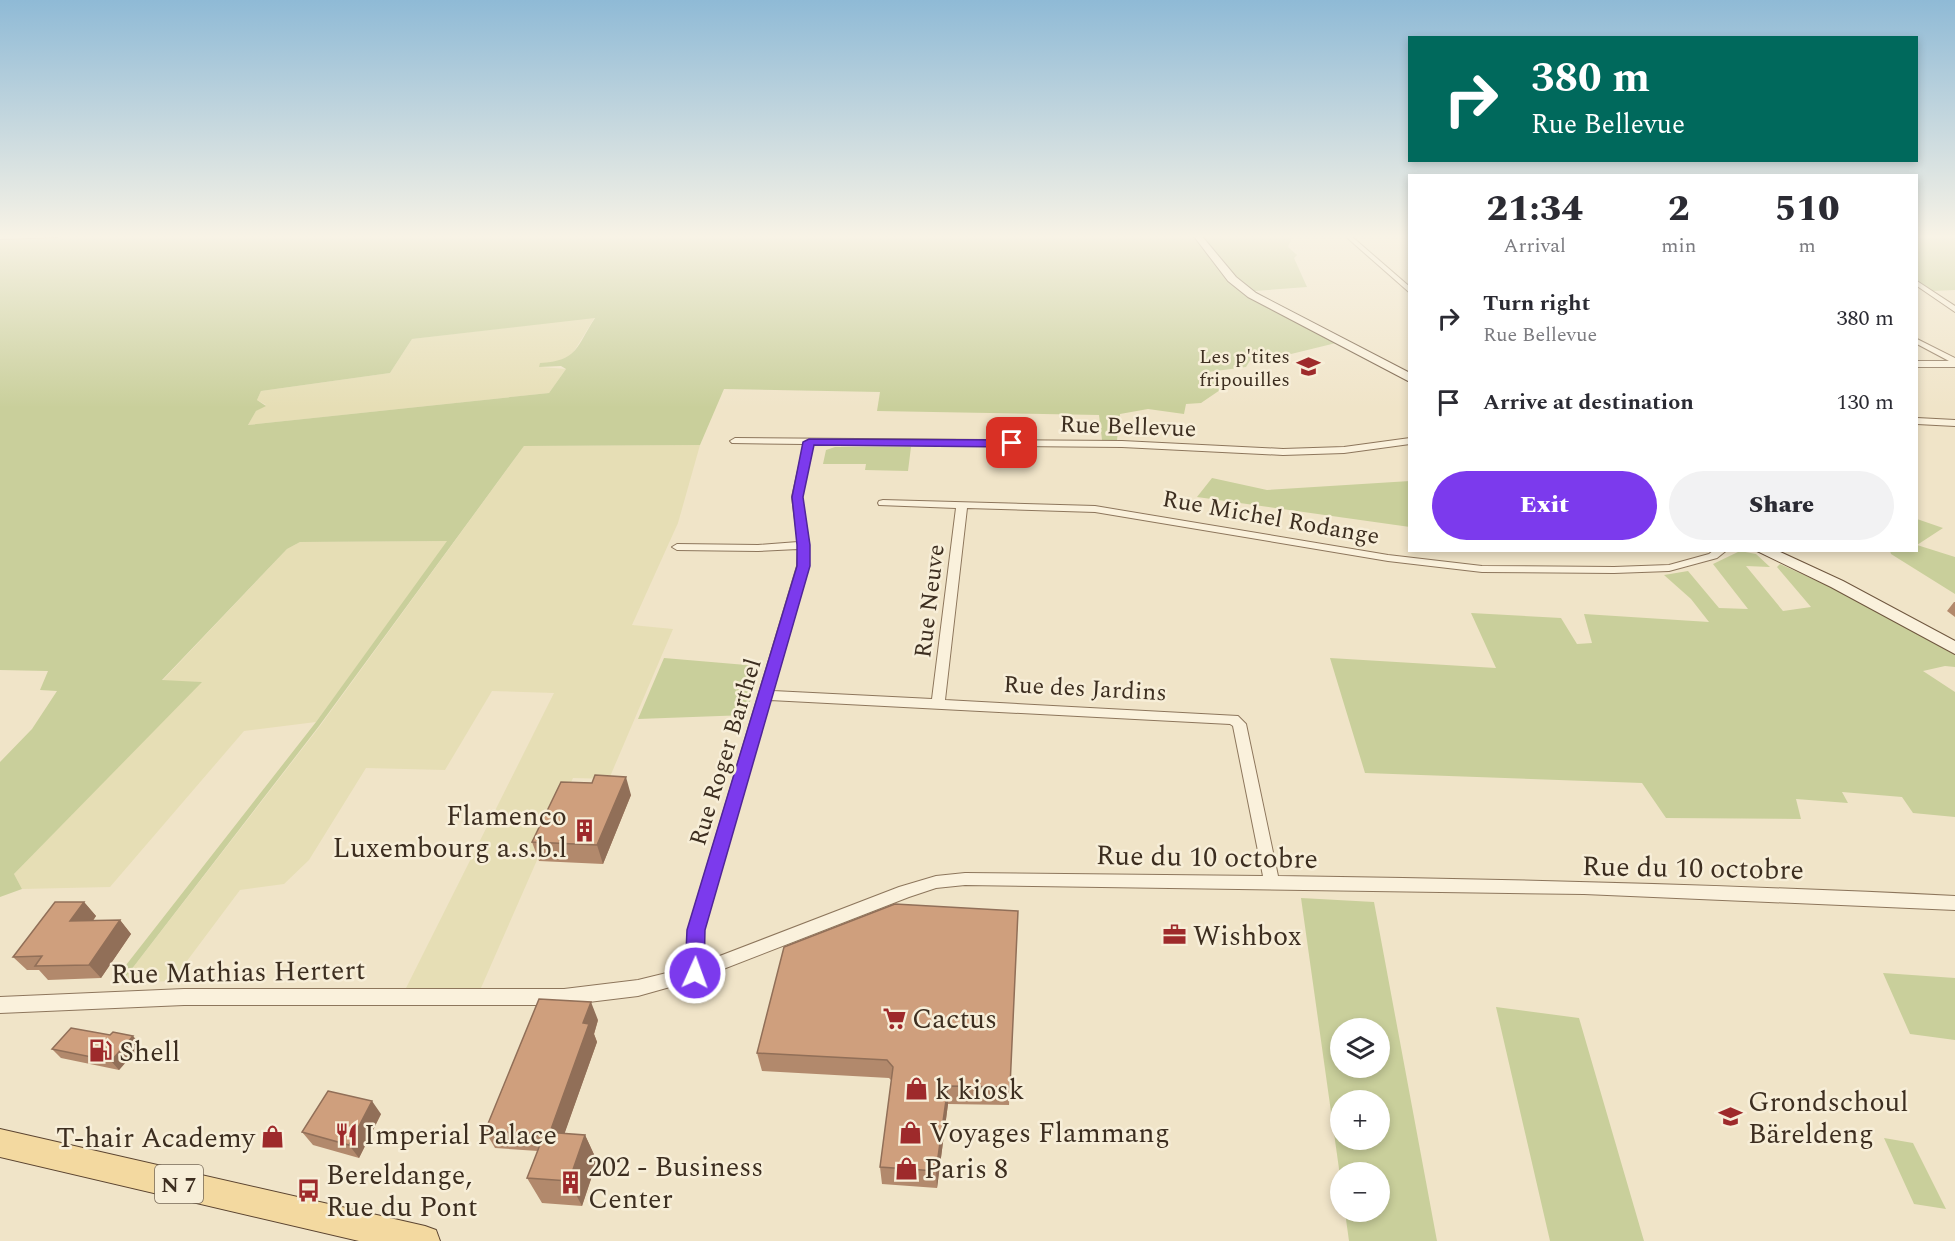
<!DOCTYPE html>
<meta charset="utf-8">
<style>
body{margin:0;font-family:Spectral,serif;background:#f2f2f3;color:#2b2b33;height:100vh;display:flex;flex-direction:column;font-size:22px;white-space:nowrap}
*{box-sizing:border-box;margin:0}
p{font-size:20px;color:#7c7c81}
.icon{flex:none;width:33px;height:33px;fill:none;stroke:currentColor;stroke-width:2;stroke-linecap:round;stroke-linejoin:round}
.map{position:relative;flex:1;overflow:hidden}
.details{position:absolute;left:1408px;top:174px;width:510px;height:378px;display:flex;flex-direction:column;background:#fff;border-radius:0px;box-shadow:0 3px 9px #0003}
.details>*{flex:none}
.guide{position:absolute;left:1408px;top:36px;width:510px;height:126px;border-radius:0px;box-shadow:0 3px 9px #0003;background:#00695c;color:#fff;overflow:hidden}
.tools{position:absolute;left:1330px;top:1018px;display:grid;gap:12px}
.tools a{display:grid;place-items:center;width:60px;height:60px;border-radius:50%;background:#fff;box-shadow:0 3px 9px #0003;font-size:30px}
.pin{position:absolute;display:grid;place-items:center;width:51px;height:51px;color:#fff;margin:-26px;border-radius:12px;box-shadow:0 3px 9px #0006}
.me{position:absolute;width:66px;margin:-33px;rotate:2deg;stroke-linejoin:round;filter:drop-shadow(0 0 4px #0008)}
.turn{display:flex;align-items:center;gap:21px;height:126px;padding:0 24px;font-size:27px}
.turn .icon{width:78px;height:78px;stroke-width:2.5}
.turn b{display:block;font-size:42px;line-height:51px}
.eta{display:flex;justify-content:space-evenly;align-items:center;height:102px;text-align:center}
.eta b{font-size:36px;font-weight:800;line-height:42px}
.button{display:flex;gap:12px;margin-top:auto;padding:12px 24px}
.button a{flex:1;height:69px;border-radius:36px;background:#7c3aed;color:#fff;font-size:24px;font-weight:800;line-height:69px;text-align:center}
.button a+a{background:#f2f2f3;color:#2b2b33}
ul{padding:0;list-style:none}
li{display:flex;align-items:center;gap:18px;height:84px;padding:0 24px}
li div{flex:1}
li b{display:block;font-size:22px}
li em{font-style:normal}
.map>svg:first-child{display:block}
.farmland{fill:#e6deb5}
.green{fill:#c9cf9b;fill-rule:evenodd}
.lines{fill:none;stroke-linecap:round;stroke-linejoin:round}
.street-casing{stroke:#8d765c;stroke-width:2}
.secondary-casing{stroke:#6f573f;stroke-width:2}
.primary-casing{stroke:#5b4430;stroke-width:2}
.street{fill:#faf1dc;fill-rule:evenodd}
.secondary{fill:#faf1dc;fill-rule:evenodd}
.primary{fill:#f3d9a0;fill-rule:evenodd}
.wall{fill:#b2896c}
.shaded-wall{fill:#916f58}
.building{fill:#cf9f7d;stroke:#916f58;stroke-width:1.5}
.route{fill:#7c3aed;stroke:#51269a;stroke-width:1.5}
.labels{text-anchor:middle;stroke-width:5;stroke-linejoin:round;paint-order:stroke}
.far-poi-label{font-size:20px;fill:#3d2e20;stroke:#f7eed8;text-anchor:end}
.shield{fill:#f7eed8;stroke:#756857;stroke-width:1.5}
.shield-label{font-size:22px;font-weight:bold;fill:#3d2e20}
.street-label{font-size:24px;fill:#3d2e20;stroke:#f7eed8}
.near-poi-label{font-size:28px;fill:#3d2e20;stroke:#f7eed8;text-anchor:start}
.near-street-label{font-size:28px;fill:#3d2e20;stroke:#f7eed8}
</style>
<div class="map">
<svg width="1955" height="1241" viewBox="0 0 1955 1241">
<rect width="100%" height="100%" fill="#f0e4c8"/>
<path class="farmland" d="M 595,317 L 570,358 L 562,362 L 540,364 L 540,367 L 566,369 L 549,393 L 248,425 L 256,411 L 266,405 L 257,400 L 261,391 L 390,373 L 412,339 Z
M 700,445 L 678,523 L 632,625 L 673,629 L 609,779 L 573,778 L 477,997 L 402,996 L 554,693 L 492,691 L 445,770 L 366,768 L 309,860 L 284,884 L 240,890 L 172,981 L 121,983 L 320,726 L 524,446 Z
M 448,541 L 316,722 L 244,731 L 110,887 L 22,889 L 14,874 L 201,682 L 162,681 L 287,549 L 300,542 Z"/>
<path class="green" d="M 0,235 L 1293,235 L 1288,247 L 1297,255 L 1294,258 L 1307,287 L 1241,292 L 1336,343 L 1291,354 L 1251,359 L 1246,367 L 1208,372 L 1223,388 L 1201,403 L 1186,404 L 1184,414 L 1148,409 L 1120,414 L 1117,440 L 1102,440 L 1099,415 L 877,411 L 880,392 L 724,389 L 700,445 L 524,446 L 319,726 L 121,983 L 112,983 L 316,722 L 447,541 L 300,542 L 287,549 L 162,680 L 202,682 L 14,874 L 22,889 L 0,897 L 0,762 L 32,729 L 57,691 L 40,690 L 48,671 L 0,670 ZM 595,318 C 576,347 578,361 540,363 L 539,367 L 561,366 L 566,369 L 549,393 L 248,425 L 256,411 L 266,406 L 257,400 L 261,391 L 390,373 L 412,339 Z
M 1917,235 L 1955,235 L 1955,290 L 1933,291 L 1917,287 Z
M 835,447 L 911,447 L 908,471 L 865,470 L 866,464 L 823,464 L 826,450 Z
M 1212,478 L 1267,490 L 1410,481 L 1410,527 L 1197,497 Z
M 1917,519 L 1943,528 L 1917,545 L 1955,557 L 1955,594 L 1891,554 L 1890,551 L 1917,550 Z
M 1740,551 L 1756,554 L 1770,567 L 1746,566 L 1783,611 L 1811,607 L 1777,567 L 1780,564 L 1861,601 L 1955,655 L 1955,667 L 1945,666 L 1923,671 L 1955,692 L 1955,817 L 1913,813 L 1902,797 L 1842,792 L 1848,803 L 1796,799 L 1801,819 L 1666,818 L 1642,783 L 1365,773 L 1330,658 L 1496,668 L 1471,613 L 1561,618 L 1577,644 L 1592,643 L 1584,614 L 1709,622 L 1691,599 L 1664,575 L 1688,571 L 1719,608 L 1748,609 L 1713,564 Z
M 664,658 L 758,666 L 747,715 L 638,719 Z
M 1301,898 L 1374,902 L 1437,1241 L 1349,1241 L 1345,1212 L 1380,1212 L 1380,1173 L 1341,1173 L 1341,1183 ZM 1341,1029 L 1380,1029 L 1380,1068 L 1341,1068 ZM 1341,1101 L 1380,1101 L 1380,1140 L 1341,1140 Z
M 1883,973 L 1955,978 L 1955,1040 L 1910,1034 Z
M 1496,1007 L 1579,1018 L 1644,1241 L 1550,1241 Z
M 1884,1138 L 1913,1143 L 1946,1209 L 1914,1204 Z"/>
<g class="lines">
<defs>
<path id="street" d="M 0,235 L 61,235 L 58,237 L 0,239 Z
M 1344,235 L 1350,235 L 1410,287 L 1410,293 Z
M 1917,281 L 1955,306 L 1955,312 L 1917,286 Z
M 1917,339 L 1955,358 L 1955,367 L 1917,367 L 1917,361 L 1949,361 L 1917,344 Z
M 1917,418 L 1955,420 L 1955,426 L 1917,424 Z
M 735,438 L 1122,441 L 1283,449 L 1344,447 L 1410,438 L 1410,444 L 1344,453 L 1283,455 L 1122,447 L 813,444 L 802,497 L 809,545 L 809,566 L 773,691 L 932,699 L 956,508 L 879,505 L 878,503 L 879,501 L 883,500 L 1095,506 L 1388,555 L 1482,566 L 1614,567 L 1669,565 L 1709,554 L 1714,550 L 1727,550 L 1717,558 L 1669,571 L 1614,573 L 1482,572 L 1388,561 L 1095,512 L 967,508 L 945,700 L 1238,716 L 1246,724 L 1278,876 C 1504,879 1730,885 1955,896 L 1955,910 L 1584,894 L 965,885 L 936,888 L 909,897 L 695,980 L 638,996 L 564,1005 L 184,1005 L 0,1013 L 0,997 L 184,989 L 564,989 L 638,980 L 687,968 L 688,930 L 797,566 L 798,549 L 758,551 L 677,550 L 672,547 L 677,544 L 758,545 L 798,542 L 792,497 L 804,444 L 732,443 L 730,441 ZM 770,700 L 1230,724 L 1233,726 L 1263,876 L 965,873 L 936,876 L 899,887 L 704,962 L 704,930 Z"/>
<path id="secondary" d="M 1193,235 L 1201,235 L 1236,277 L 1256,293 L 1410,373 L 1410,382 L 1248,297 L 1228,281 Z
M 1755,550 L 1776,550 L 1843,581 L 1955,641 L 1955,654 L 1831,587 Z"/>
<path id="primary" d="M 0,1129 L 425,1226 L 436,1230 L 440,1241 L 359,1241 L 0,1157 Z"/>
</defs>
<use href="#street" class="street-casing"/>
<use href="#secondary" class="secondary-casing"/>
<use href="#primary" class="primary-casing"/>
<use href="#street" class="street"/>
<use href="#secondary" class="secondary"/>
<use href="#primary" class="primary"/>
</g>
<path class="wall" d="M 1954,602 L 1955,602 L 1955,617 L 1947,611 Z
M 592,783 L 631,795 L 603,864 L 539,861 L 532,842 Z
M 84,902 L 96,916 L 93,921 L 120,920 L 131,934 L 101,978 L 48,980 L 39,970 L 27,970 L 13,957 Z
M 1018,911 L 1009,1105 L 948,1104 L 937,1188 L 882,1184 L 880,1167 L 892,1081 L 889,1078 L 762,1071 L 757,1053 Z
M 598,1020 L 594,1034 L 597,1042 L 564,1134 L 585,1135 L 597,1161 L 582,1206 L 542,1203 L 527,1178 L 538,1151 L 495,1148 L 485,1131 Z
M 141,1045 L 119,1070 L 61,1058 L 52,1049 Z
M 381,1114 L 359,1158 L 313,1145 L 302,1132 Z"/>
<path class="shaded-wall" d="M 626,777 L 631,795 L 603,864 L 597,845 Z
M 84,902 L 96,916 L 82,935 L 70,921 Z
M 120,920 L 131,934 L 101,978 L 89,965 Z
M 591,1002 L 598,1020 L 594,1034 L 597,1042 L 558,1152 L 549,1134 L 583,1023 Z
M 133,1036 L 141,1045 L 119,1070 L 111,1061 Z
M 948,1086 L 948,1104 L 937,1188 L 936,1171 Z
M 372,1101 L 381,1114 L 359,1158 L 349,1145 Z
M 585,1135 L 597,1161 L 582,1206 L 569,1181 Z"/>
<path class="building" d="M 595,775 L 626,777 L 597,845 L 532,842 L 561,782 L 592,783 Z
M 55,902 L 84,902 L 70,921 L 120,920 L 89,965 L 35,966 L 42,956 L 13,957 Z
M 895,904 L 1018,911 L 1010,1087 L 948,1086 L 936,1171 L 880,1167 L 893,1067 L 887,1060 L 757,1053 L 784,947 Z
M 539,999 L 591,1002 L 583,1023 L 589,1024 L 550,1132 L 545,1132 L 544,1134 L 485,1131 Z
M 71,1028 L 110,1035 L 113,1032 L 133,1036 L 111,1061 L 52,1049 Z
M 328,1091 L 372,1101 L 349,1145 L 302,1132 Z
M 545,1132 L 585,1135 L 569,1181 L 527,1178 Z"/>
<linearGradient id="sky" x2="0" y2="1"><stop stop-color="#8fbad6"/><stop offset="0.58" stop-color="#f8f3e6"/><stop offset="1" stop-color="#f8f3e6" stop-opacity="0"/></linearGradient>
<rect width="1955" height="408" fill="url(#sky)"/>
<path class="route" d="M 809,439 L 1012,440 L 1018,443 L 1012,447 L 814,445 L 803,497 L 810,545 L 810,566 L 705,930 L 704,973 L 701,979 L 695,981 L 688,979 L 685,973 L 687,930 L 797,566 L 797,545 L 792,497 L 803,442 Z"/>
<defs>
<symbol id="school-bare" viewBox="-9 -9 18 18"><path d="M0-5L7-2L0 1L-7-2ZM-4 1L0 2.5L4 1V4Q0 6-4 4Z" fill="#9e2a2b" stroke="#f7eed8" stroke-width="2.5" paint-order="stroke"/></symbol>
<symbol id="building-bare" viewBox="-9 -9 18 18"><path d="M-4-6H4V6H1V3H-1V6H-4ZM-2.5-4.3h1.7v1.8h-1.7ZM.8-4.3h1.7v1.8H.8ZM-2.5-1h1.7V.8h-1.7ZM.8-1h1.7V.8H.8Z" fill="#9e2a2b" stroke="#f7eed8" stroke-width="2.5" paint-order="stroke"/></symbol>
<symbol id="office-bare" viewBox="-9 -9 18 18"><path d="M-6-3h4V-5.5h4V-3h4V5H-6ZM-1-4.5V-3h2v-1.5ZM-6 0V1H6V0Z" fill="#9e2a2b" stroke="#f7eed8" stroke-width="2.5" paint-order="stroke"/></symbol>
<symbol id="supermarket-bare" viewBox="-9 -9 18 18"><path d="M-6-5.5h2.5l.6 2H6L4.5 2H-2.5L-4.4-4H-6ZM-1.5 3.2a1.3 1.3 0 1 0 .1 0ZM3 3.2a1.3 1.3 0 1 0 .1 0Z" fill="#9e2a2b" stroke="#f7eed8" stroke-width="2.5" paint-order="stroke"/></symbol>
<symbol id="fuel-bare" viewBox="-9 -9 18 18"><path d="M-5.5-6h7V0h2V4h1.3V-2.5L3-4.5l.8-.8L6-3V5H2.5V1h-1V6h-7ZM-4.2-4.7v3.2H.2V-4.7Z" fill="#9e2a2b" stroke="#f7eed8" stroke-width="2.5" paint-order="stroke"/></symbol>
<symbol id="shop-bare" viewBox="-9 -9 18 18"><path d="M-5-2.5h2.3a2.7 3.5 0 0 1 5.4 0H5L5.5 6h-11ZM-1.5-2.5h3a1.5 2.3 0 0 0-3 0Z" fill="#9e2a2b" stroke="#f7eed8" stroke-width="2.5" paint-order="stroke"/></symbol>
<symbol id="restaurant-bare" viewBox="-9 -9 18 18"><path d="M-5-6h1v4h1v-4h1v4h1v-4h1v5L-1.5 .5V6h-2V.5L-5-1ZM5-6V6H3V1.5H1.5Q1.5-4 5-6Z" fill="#9e2a2b" stroke="#f7eed8" stroke-width="2.5" paint-order="stroke"/></symbol>
<symbol id="bus-bare" viewBox="-9 -9 18 18"><path d="M-5-6H5V4H4V6H2V4H-2V6H-4V4H-5ZM-3.5-4V0h7V-4ZM-3.5 1.2v1.5H-2V1.2ZM2 1.2v1.5H3.5V1.2Z" fill="#9e2a2b" stroke="#f7eed8" stroke-width="2.5" paint-order="stroke"/></symbol>
</defs>
<g fill-rule="evenodd">
<use href="#school-bare" x="1292" y="350" width="33" height="33"/>
<use href="#building-bare" x="568" y="814" width="33" height="33"/>
<use href="#office-bare" x="1158" y="918" width="33" height="33"/>
<use href="#supermarket-bare" x="878" y="1002" width="33" height="33"/>
<use href="#fuel-bare" x="84" y="1034" width="33" height="33"/>
<use href="#shop-bare" x="900" y="1072" width="33" height="33"/>
<use href="#school-bare" x="1714" y="1100" width="33" height="33"/>
<use href="#shop-bare" x="894" y="1116" width="33" height="33"/>
<use href="#restaurant-bare" x="330" y="1118" width="33" height="33"/>
<use href="#shop-bare" x="256" y="1120" width="33" height="33"/>
<use href="#shop-bare" x="890" y="1152" width="33" height="33"/>
<use href="#building-bare" x="554" y="1166" width="33" height="33"/>
<use href="#bus-bare" x="292" y="1174" width="33" height="33"/>
</g>
<g class="labels">
<g class="far-poi-label">
<text x="1290" y="363">Les p'tites<tspan x="1290" dy="23">fripouilles</tspan></text>
</g>
<rect class="shield" x="155" y="1165" width="48" height="38" rx="4.5"/>
<g class="shield-label">
<text x="179" y="1192">N 7</text>
</g>
<g class="street-label">
<text transform="translate(1128 426) rotate(2)" y="8">Rue Bellevue</text>
<text transform="translate(1271 517) rotate(10)" y="8">Rue Michel Rodange</text>
<text transform="translate(929 601) rotate(-83)" y="8">Rue Neuve</text>
<text transform="translate(1085 688) rotate(3)" y="8">Rue des Jardins</text>
<text transform="translate(725 752) rotate(-73)" y="8">Rue Roger Barthel</text>
</g>
<g class="near-poi-label">
<text x="567" y="825" text-anchor="end">Flamenco<tspan x="567" dy="32">Luxembourg a.s.b.l</tspan></text>
<text x="1193" y="945">Wishbox</text>
<text x="912" y="1028">Cactus</text>
<text x="119" y="1061">Shell</text>
<text x="935" y="1099">k kiosk</text>
<text x="1748" y="1111">Grondschoul<tspan x="1748" dy="32">Bäreldeng</tspan></text>
<text x="929" y="1142">Voyages Flammang</text>
<text x="364" y="1144">Imperial Palace</text>
<text x="255" y="1147" text-anchor="end">T-hair Academy</text>
<text x="588" y="1176">202 - Business<tspan x="588" dy="32">Center</tspan></text>
<text x="924" y="1178">Paris 8</text>
<text x="326" y="1184">Bereldange,<tspan x="326" dy="32">Rue du Pont</tspan></text>
</g>
<g class="near-street-label">
<text transform="translate(1207 856) rotate(1)" y="10">Rue du 10 octobre</text>
<text transform="translate(1693 867) rotate(1)" y="10">Rue du 10 octobre</text>
<text transform="translate(238 971) rotate(-1)" y="10">Rue Mathias Hertert</text>
</g>
</g>
</svg>
<div class="tools">
<a><svg class="icon" aria-label="layers" viewBox="0 0 24 24"><path d="M12 4l9 5-9 5-9-5zM3 14l9 5 9-5"/></svg></a>
<a>+</a>
<a>−</a>
</div>
<div class="pin" style="left:1012px;top:443px;background:#d93025"><svg class="icon" aria-label="arrive" viewBox="0 0 24 24"><path d="M6 21V4h12l-3 4 3 4H6"/></svg></div>
<svg class="me" style="left:695px;top:973px" viewBox="-20 -20 40 40"><circle r="17" fill="#7c3aed" stroke="#fff" stroke-width="3"/><path d="M0-11L8 9 0 5-8 9z" fill="#fff"/></svg>
<div class="guide">
<div class="turn"><svg class="icon" aria-label="right" viewBox="0 0 24 24"><path d="M7 20v-9h11M14 6l5 5-5 5"/></svg><div><b>380 m</b>Rue Bellevue</div></div>
</div>
<section class="details">
<div class="eta">
<div><b>21:34</b><p>Arrival</p></div>
<div><b>2</b><p>min</p></div>
<div><b>510</b><p>m</p></div>
</div>
<ul>
<li><svg class="icon" aria-label="right" viewBox="0 0 24 24"><path d="M7 20v-9h11M14 6l5 5-5 5"/></svg><div><b>Turn right</b><p>Rue Bellevue</p></div><em>380 m</em></li>
<li><svg class="icon" aria-label="arrive" viewBox="0 0 24 24"><path d="M6 21V4h12l-3 4 3 4H6"/></svg><div><b>Arrive at destination</b></div><em>130 m</em></li>
</ul>
<div class="button"><a>Exit</a><a>Share</a></div>
</section>
</div>
